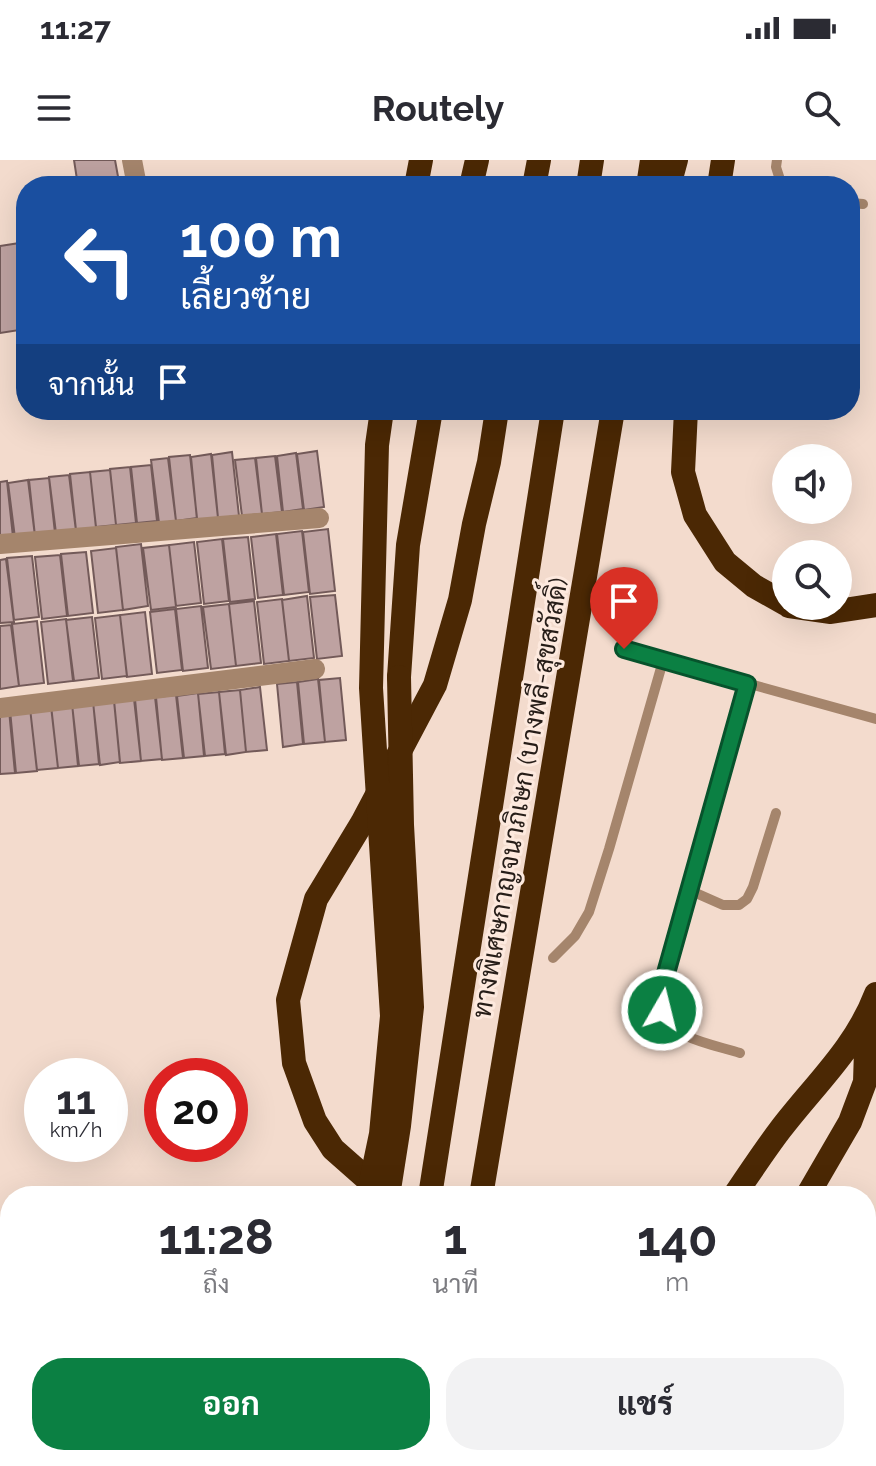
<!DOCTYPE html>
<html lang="th">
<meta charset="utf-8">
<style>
body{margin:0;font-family:Raleway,Sarabun,sans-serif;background:#f2f2f3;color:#2b2b33;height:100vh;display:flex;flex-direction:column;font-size:30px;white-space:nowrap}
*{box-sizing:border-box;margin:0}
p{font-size:26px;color:#7c7c81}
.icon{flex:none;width:44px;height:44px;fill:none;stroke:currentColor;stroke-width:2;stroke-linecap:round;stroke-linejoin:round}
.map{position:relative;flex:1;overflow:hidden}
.details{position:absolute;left:0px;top:1026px;width:876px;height:280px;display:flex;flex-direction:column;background:#fff;border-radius:32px 32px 0 0;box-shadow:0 8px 32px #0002}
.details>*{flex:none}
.guide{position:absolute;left:16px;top:16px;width:844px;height:244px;border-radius:32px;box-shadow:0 8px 32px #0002;background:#1a4fa0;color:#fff;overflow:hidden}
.controls{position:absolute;left:772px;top:284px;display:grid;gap:16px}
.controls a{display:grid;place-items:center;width:80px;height:80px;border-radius:50%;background:#fff;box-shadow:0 8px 32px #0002;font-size:40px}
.speed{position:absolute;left:24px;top:898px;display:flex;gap:16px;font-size:40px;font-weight:700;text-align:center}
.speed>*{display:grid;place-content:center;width:104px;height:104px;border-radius:50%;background:#fff;box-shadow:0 8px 32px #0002;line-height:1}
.speed small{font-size:20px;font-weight:400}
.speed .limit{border:12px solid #d22;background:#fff;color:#111}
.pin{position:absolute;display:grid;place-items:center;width:68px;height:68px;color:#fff;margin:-82px -34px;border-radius:50% 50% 50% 0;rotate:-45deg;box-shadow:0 0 8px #0007}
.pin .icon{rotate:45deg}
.me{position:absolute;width:88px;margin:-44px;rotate:8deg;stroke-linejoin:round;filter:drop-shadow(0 0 6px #0008)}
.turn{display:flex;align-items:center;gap:28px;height:168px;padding:0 32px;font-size:36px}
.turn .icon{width:104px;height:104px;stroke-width:2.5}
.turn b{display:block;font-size:56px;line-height:68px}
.then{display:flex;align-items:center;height:76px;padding:0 32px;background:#0003;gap:16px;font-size:30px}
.eta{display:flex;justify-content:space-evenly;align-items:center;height:136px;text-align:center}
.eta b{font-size:48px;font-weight:700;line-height:56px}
.primary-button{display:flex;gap:16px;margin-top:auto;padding:16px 32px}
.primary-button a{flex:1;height:92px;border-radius:32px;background:#0b8043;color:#fff;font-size:32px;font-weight:700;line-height:92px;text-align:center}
.primary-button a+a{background:#f2f2f3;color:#2b2b33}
.status{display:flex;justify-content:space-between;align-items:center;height:56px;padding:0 40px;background:#fff;direction:ltr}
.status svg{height:22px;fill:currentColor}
header{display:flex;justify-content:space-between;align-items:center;height:104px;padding:0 32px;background:#fff;font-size:36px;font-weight:700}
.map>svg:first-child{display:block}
.building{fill:#bea2a1;stroke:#735a59;stroke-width:2}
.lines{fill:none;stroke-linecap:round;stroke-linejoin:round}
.service{stroke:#a5856c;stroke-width:10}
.minor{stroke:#a5856c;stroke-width:20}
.motorway{stroke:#4b2804;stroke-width:24}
.motorway-bridge{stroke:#4b2804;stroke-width:24}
.route-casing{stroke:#07532c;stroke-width:20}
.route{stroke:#0b8043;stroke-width:14}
.labels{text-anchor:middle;stroke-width:6;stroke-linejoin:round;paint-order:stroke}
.street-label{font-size:26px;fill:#261d18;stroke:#fde9de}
</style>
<div class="status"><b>11:27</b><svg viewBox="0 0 49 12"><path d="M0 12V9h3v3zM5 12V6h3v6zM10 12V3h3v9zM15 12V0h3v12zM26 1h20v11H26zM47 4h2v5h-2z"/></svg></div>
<header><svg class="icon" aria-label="menu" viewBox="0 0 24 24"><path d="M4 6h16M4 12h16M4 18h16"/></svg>Routely<svg class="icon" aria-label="search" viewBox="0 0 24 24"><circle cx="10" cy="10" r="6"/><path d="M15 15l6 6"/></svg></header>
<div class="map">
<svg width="876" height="1306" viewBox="0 0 876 1306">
<rect width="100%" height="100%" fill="#f3dbcd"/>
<path class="building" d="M 74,0 L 115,0 L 119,22 L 95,26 L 78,26 Z
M 26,82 L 26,169 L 0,173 L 0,86 Z
M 317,291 L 324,347 L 304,350 L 297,294 Z
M 232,292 L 239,356 L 218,358 L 212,295 Z
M 296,293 L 303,349 L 283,352 L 277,296 Z
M 211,294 L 218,358 L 197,360 L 191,297 Z
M 190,295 L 197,358 L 176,361 L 169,297 Z
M 275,296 L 282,352 L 262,354 L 256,298 Z
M 168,298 L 176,361 L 159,363 L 151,300 Z
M 255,298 L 262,354 L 242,356 L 235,300 Z
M 151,305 L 157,361 L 137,363 L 131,307 Z
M 130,307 L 136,363 L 116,365 L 110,309 Z
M 110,310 L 116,365 L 96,367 L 90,312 Z
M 90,312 L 96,368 L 76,370 L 70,314 Z
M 69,315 L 76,371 L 56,373 L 49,317 Z
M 49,318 L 55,373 L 35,376 L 29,320 Z
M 28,320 L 35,376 L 15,378 L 8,323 Z
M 7,321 L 13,377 L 0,379 L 0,322 Z
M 328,369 L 335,431 L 310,434 L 303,372 Z
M 302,371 L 309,432 L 284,435 L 277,374 Z
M 276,374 L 283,435 L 258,438 L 251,377 Z
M 248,377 L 255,439 L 230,442 L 223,379 Z
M 222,379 L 229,441 L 204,444 L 197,382 Z
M 194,382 L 201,443 L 176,446 L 169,385 Z
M 141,384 L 148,446 L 123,450 L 116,387 Z
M 169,385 L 176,447 L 151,450 L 143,388 Z
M 116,388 L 123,450 L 98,453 L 91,391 Z
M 86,392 L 93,453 L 68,456 L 61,394 Z
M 60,395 L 67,456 L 42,459 L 35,397 Z
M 32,396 L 39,457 L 14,460 L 7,398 Z
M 6,399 L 14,462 L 0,463 L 0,400 Z
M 335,435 L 342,496 L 317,499 L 310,437 Z
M 307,436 L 314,498 L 289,501 L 282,440 Z
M 282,439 L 289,501 L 264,504 L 257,442 Z
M 254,441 L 261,503 L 236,506 L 229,444 Z
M 229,444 L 236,506 L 211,509 L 203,447 Z
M 201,446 L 208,508 L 183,511 L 176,449 Z
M 175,449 L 182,510 L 157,513 L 150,452 Z
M 145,452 L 152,514 L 127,517 L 120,455 Z
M 120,455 L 127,516 L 102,519 L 95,458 Z
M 92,457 L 99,518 L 74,521 L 66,460 Z
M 66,459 L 73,521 L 48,524 L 41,462 Z
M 37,461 L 44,523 L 19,526 L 12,464 Z
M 11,465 L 19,526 L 0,529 L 0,466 Z
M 340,518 L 346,580 L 325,582 L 319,520 Z
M 318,519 L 325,582 L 304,584 L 298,522 Z
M 297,522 L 303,584 L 283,587 L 277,524 Z
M 260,527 L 267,590 L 246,592 L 240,530 Z
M 240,530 L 246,592 L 226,595 L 219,532 Z
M 219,532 L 225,594 L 205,596 L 198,534 Z
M 198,533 L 204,596 L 184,598 L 177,536 Z
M 176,535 L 183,598 L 162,600 L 156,537 Z
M 155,537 L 162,599 L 141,601 L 135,539 Z
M 134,539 L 141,601 L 120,603 L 114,541 Z
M 114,540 L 120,602 L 100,605 L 93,542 Z
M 93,541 L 99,604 L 79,606 L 72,544 Z
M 72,543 L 78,606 L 58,608 L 51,546 Z
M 51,545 L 58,608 L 37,610 L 30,548 Z
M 30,548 L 37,611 L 16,613 L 10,550 Z
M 9,550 L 15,613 L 0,614 L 0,551 Z"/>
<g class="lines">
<path class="service" d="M 777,0 L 776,7 L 782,26
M 850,43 L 863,44
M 624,489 L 876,559
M 689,730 L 723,745 L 739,745 L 747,739 L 753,727 L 776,653
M 553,798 L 575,776 L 589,752 L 609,689 L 663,501
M 740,893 C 716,885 669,879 662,851 C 660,845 661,838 661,831 L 747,524"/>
<path class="minor" d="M 132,0 L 137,26
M 0,384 L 319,358
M 0,548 L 315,509"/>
<path class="motorway" d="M 416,26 L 421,0
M 471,26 L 477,0
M 534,26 L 539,0
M 588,26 L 592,0
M 648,26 L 652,0
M 669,26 L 676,0
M 719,26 L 723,0
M 686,250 L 683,312 L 695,355 L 725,402 L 754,426 L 786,444
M 789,446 L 831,452 L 876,445
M 399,517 L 408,385 L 431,250
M 384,1034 L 333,989 L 315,961 L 294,903 L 288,840 L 316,739 L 362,663 L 435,525 L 460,440 L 474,364 L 489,302 L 497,250
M 430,1036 L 553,250
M 481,1036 L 613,250
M 734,1036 C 749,1014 764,991 780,970 C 815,924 855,889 876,834
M 807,1036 L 850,962 L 865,922 L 867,858
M 320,1306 L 321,1296
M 344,1306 L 346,1296
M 388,1306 L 390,1296
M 436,1306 L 438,1296
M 592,1306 L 599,1296"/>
<path class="motorway-bridge" d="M 368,1036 L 381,974 L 392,856 L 371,528 L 377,285 L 382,250
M 388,1036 L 399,966 L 412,847 L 402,665 L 399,517"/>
</g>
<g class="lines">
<defs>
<path id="route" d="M 624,489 L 747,524 L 661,831 L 662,850"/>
</defs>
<use href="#route" class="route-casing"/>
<use href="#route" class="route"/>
</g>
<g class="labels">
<g class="street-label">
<text transform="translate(520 638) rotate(-80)" y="9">ทางพิเศษกาญจนาภิเษก (บางพลี-สุขสวัสดิ์)</text>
</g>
</g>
</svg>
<div class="controls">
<a><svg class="icon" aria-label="sound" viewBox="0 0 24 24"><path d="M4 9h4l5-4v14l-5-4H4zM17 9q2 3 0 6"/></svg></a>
<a><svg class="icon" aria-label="search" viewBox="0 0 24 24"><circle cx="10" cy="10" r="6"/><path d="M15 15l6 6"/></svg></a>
</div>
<div class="speed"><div>11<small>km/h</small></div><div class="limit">20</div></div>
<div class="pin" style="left:624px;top:489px;background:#d93025"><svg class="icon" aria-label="arrive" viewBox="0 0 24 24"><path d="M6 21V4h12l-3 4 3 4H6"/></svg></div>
<svg class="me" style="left:662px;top:850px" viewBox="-20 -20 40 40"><circle r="17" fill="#0b8043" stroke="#fff" stroke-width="3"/><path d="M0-11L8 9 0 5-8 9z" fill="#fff"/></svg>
<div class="guide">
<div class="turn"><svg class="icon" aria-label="left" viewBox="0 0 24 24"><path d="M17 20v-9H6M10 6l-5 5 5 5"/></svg><div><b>100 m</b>เลี้ยวซ้าย</div></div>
<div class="then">จากนั้น<svg class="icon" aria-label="arrive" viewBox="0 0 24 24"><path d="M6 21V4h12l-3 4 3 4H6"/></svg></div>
</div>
<section class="details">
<div class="eta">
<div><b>11:28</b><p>ถึง</p></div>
<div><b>1</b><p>นาที</p></div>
<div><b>140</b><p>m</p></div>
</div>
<div class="primary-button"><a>ออก</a><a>แชร์</a></div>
</section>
</div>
